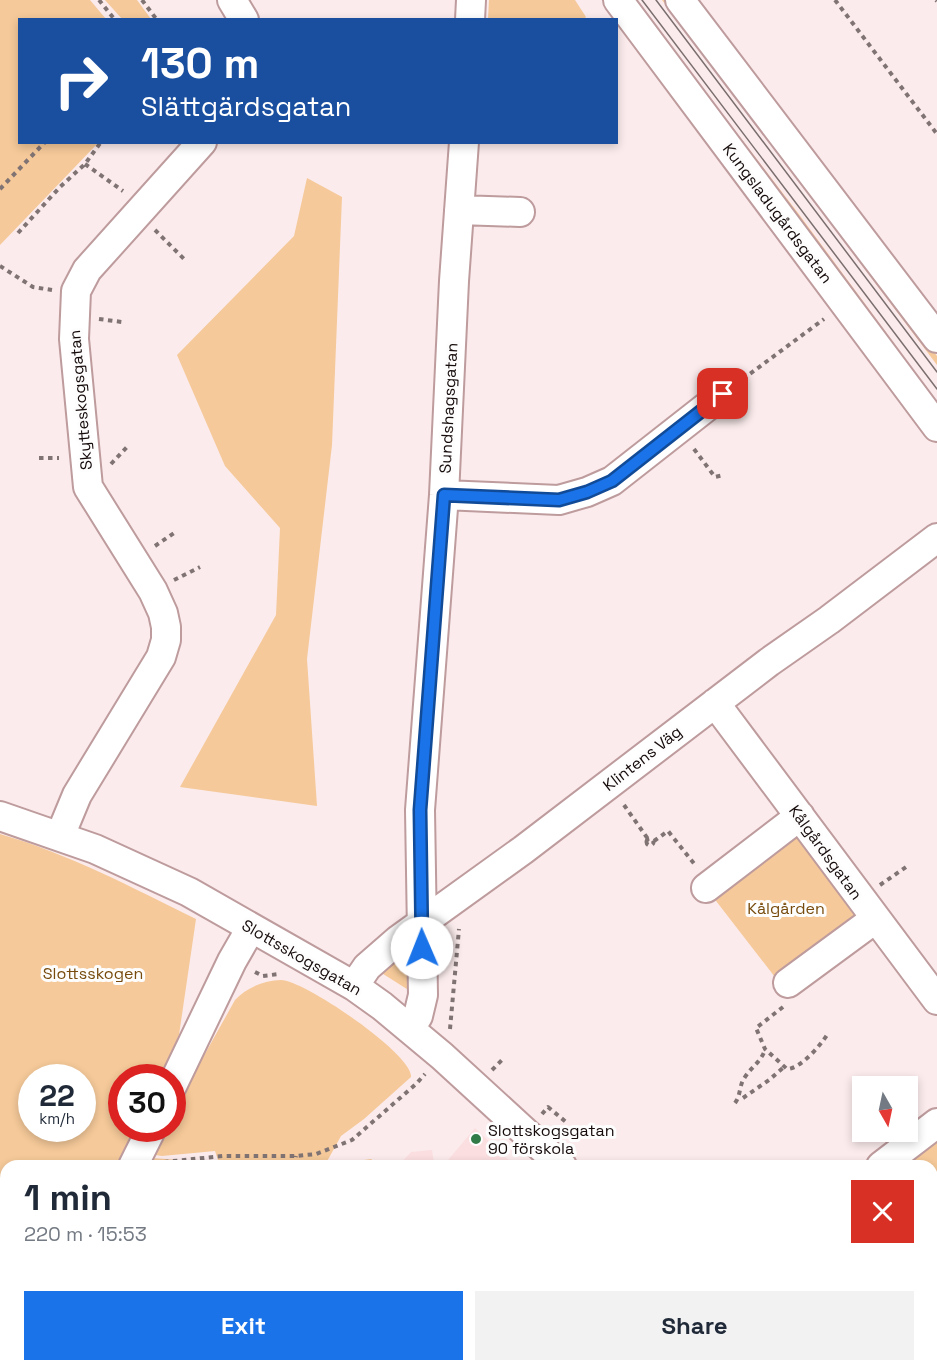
<!DOCTYPE html>
<meta charset="utf-8">
<style>
body{margin:0;font-family:"Space Grotesk",sans-serif;background:#f2f2f3;color:#1f2937;height:100vh;display:flex;flex-direction:column;font-size:22px;white-space:nowrap}
*{box-sizing:border-box;margin:0}
p{font-size:20px;color:#747a83}
.icon{flex:none;width:33px;height:33px;fill:none;stroke:currentColor;stroke-width:2;stroke-linecap:round;stroke-linejoin:round}
.map{position:relative;flex:1;overflow:hidden}
.details{position:absolute;left:0px;top:1160px;width:938px;height:212px;display:flex;flex-direction:column;background:#fff;border-radius:18px 18px 0 0;box-shadow:0 3px 9px #0003}
.details>*{flex:none}
.top-card{position:absolute;left:18px;top:18px;width:600px;height:126px;border-radius:0px;box-shadow:0 3px 9px #0003;background:#1a4fa0;color:#fff;overflow:hidden}
.needle{width:39px;rotate:171deg}
.buttons{position:absolute;left:852px;top:1076px;display:grid;gap:12px}
.buttons a{display:grid;place-items:center;width:66px;height:66px;border-radius:0px;background:#fff;box-shadow:0 3px 9px #0003;font-size:30px}
.speed{position:absolute;left:18px;top:1064px;display:flex;gap:12px;font-size:30px;font-weight:700;text-align:center}
.speed>*{display:grid;place-content:center;width:78px;height:78px;border-radius:50%;background:#fff;box-shadow:0 3px 9px #0003;line-height:1}
.speed small{font-size:15px;font-weight:400}
.speed .limit{border:9px solid #d22;background:#fff;color:#111}
.pin{position:absolute;display:grid;place-items:center;width:51px;height:51px;color:#fff;margin:-26px;border-radius:12px;box-shadow:0 3px 9px #0006}
.me{position:absolute;width:66px;margin:-33px;rotate:359deg;stroke-linejoin:round;filter:drop-shadow(0 0 4px #0008)}
.turn{display:flex;align-items:center;gap:21px;height:126px;padding:0 24px;font-size:27px}
.turn .icon{width:78px;height:78px;stroke-width:2.5}
.turn b{display:block;font-size:42px;line-height:51px}
.round{display:grid;place-items:center;flex:none;width:63px;height:63px;border-radius:0px;background:#f2f2f3}
.headline{display:flex;align-items:center;justify-content:space-between;height:102px;padding:0 24px}
h1{font-size:36px;font-weight:800;line-height:45px}
.button{display:flex;gap:12px;margin-top:auto;padding:12px 24px}
.button a{flex:1;height:69px;border-radius:0px;background:#1a73e8;color:#fff;font-size:24px;font-weight:800;line-height:69px;text-align:center}
.button a+a{background:#f2f2f3;color:#1f2937}
.map>svg:first-child{display:block}
.built{fill:#fbdfe0}
.green{fill:#f5c999;fill-rule:evenodd}
.lines{fill:none;stroke-linecap:round;stroke-linejoin:round}
.minor-casing{stroke:#be9b9d;stroke-width:32}
.path{stroke:#807373;stroke-width:4;stroke-dasharray:4.5 4.5;stroke-linecap:butt}
.minor{stroke:#fff;stroke-width:28}
.tram{stroke:#7b6e6e;stroke-width:1.5}
.route-casing{stroke:#114b97;stroke-width:15}
.route{stroke:#1a73e8;stroke-width:10}
.poi-dot{fill:#317b48;stroke:#fdfdfd;stroke-width:2}
.labels{text-anchor:middle;stroke-width:6;stroke-linejoin:round;paint-order:stroke}
.street-label{font-size:16px;fill:#160b0b;stroke:#fdfdfd}
.park-label{font-size:16px;fill:#774b0d;stroke:#fdfdfd}
.poi-label{font-size:16px;fill:#160b0b;stroke:#fdfdfd;text-anchor:start}
</style>
<div class="map">
<svg width="937" height="1370" viewBox="0 0 937 1370">
<rect width="100%" height="100%" fill="#fbebec"/>
<path class="built" d="M 475,1128 L 514,1165 L 399,1165 L 411,1152 L 432,1150 L 434,1162 L 448,1160 Z
M 428,1365 L 725,1365 L 730,1370 L 435,1370 L 435,1368 Z"/>
<path class="green" d="M 0,0 L 90,0 L 106,19 L 20,20 L 20,142 L 98,143 L 0,245 Z
M 105,0 L 137,0 L 151,19 L 122,19 Z
M 489,0 L 575,0 L 586,17 L 583,20 L 488,19 Z
M 635,0 L 798,213 L 902,354 L 895,359 Z
M 662,0 L 668,0 L 937,356 L 937,365 Z
M 307,178 L 342,197 L 332,445 L 307,659 L 317,806 L 180,787 L 276,615 L 280,528 L 225,466 L 177,355 L 294,236 Z
M 0,834 C 69,854 131,887 196,919 L 179,1035 L 160,1077 L 122,1077 L 122,1128 L 137,1128 L 125,1156 L 219,1163 L 215,1151 L 162,1156 L 155,1155 L 155,1151 L 168,1128 L 172,1128 L 173,1119 L 196,1070 L 235,1000 C 246,988 264,980 281,980 C 304,980 414,1055 411,1077 L 364,1119 L 341,1136 L 325,1165 L 6,1166 L 6,1365 L 428,1365 L 435,1368 L 435,1370 L 0,1370 ZM 32,1077 L 82,1077 L 82,1128 L 32,1128 Z
M 795,834 L 860,919 L 778,981 L 713,897 Z
M 408,949 L 410,991 L 380,972 Z
M 937,1134 L 937,1192 L 932,1196 L 932,1166 L 896,1166 Z
M 371,1159 L 378,1165 L 330,1165 Z
M 937,1304 L 937,1368 L 933,1370 L 926,1365 L 932,1365 L 932,1308 Z"/>
<g class="lines">
<defs>
<path id="minor" d="M 232,0 L 244,20
M 618,0 L 937,427
M 680,0 L 937,338
M 470,20 L 471,0
M 459,210 L 520,212
M 444,495 L 559,500 L 587,492 L 612,481 L 723,394
M 715,703 L 937,1000
M 0,816 L 95,849 L 189,892 L 354,986 L 382,1006 L 442,1056 L 562,1166
M 60,836 L 77,795 L 161,657 L 166,640 L 166,627 L 163,613 L 153,591 L 88,487 L 74,339 L 76,291 L 87,270 L 202,142
M 706,888 L 800,816
M 788,983 L 875,919
M 354,986 L 367,967 L 398,940 L 523,850 L 769,662 L 829,620 L 937,538
M 410,1029 L 418,1016 L 423,995 L 420,810 L 444,495 L 454,281 L 464,142
M 172,1086 L 232,961 L 251,928
M 133,1166 L 152,1128
M 881,1166 L 937,1123
M 932,1215 L 937,1211
M 0,1346 L 6,1340
M 790,1365 L 798,1370
M 730,1370 L 737,1365"/>
</defs>
<use href="#minor" class="minor-casing"/>
<path class="path" d="M 99,0 L 115,20
M 142,0 L 157,20
M 835,0 L 937,134
M 936,0 L 937,1
M 85,164 L 123,191
M 0,189 L 45,142
M 155,230 L 184,259
M 18,233 L 60,187 L 85,164 L 101,142
M 0,266 L 33,287 L 52,290
M 99,319 L 122,322
M 743,379 L 824,319
M 694,449 L 715,477 L 724,475
M 39,458 L 59,458
M 111,464 L 127,447
M 155,546 L 174,533
M 174,580 L 200,567
M 624,805 L 648,839
M646.5 842a3.5 3.5 0 1 1 7 0a3.5 3.5 0 1 1-7 0Z
M 654,841 L 668,831 L 696,866
M 880,885 L 909,865
M 255,972 L 263,976 L 279,974
M 783,1007 L 756,1028 L 765,1049 L 787,1069 C 800,1069 820,1046 827,1035
M 450,1029 L 459,929
M 492,1070 L 502,1060
M 743,1098 L 769,1080 L 784,1067
M 735,1103 C 741,1095 739,1085 745,1077 C 752,1066 760,1063 765,1050
M 542,1114 L 548,1107 L 566,1122
M 164,1162 L 223,1156 L 296,1156 L 316,1154 L 352,1140 L 416,1084 L 425,1074
M 294,1166 L 296,1156
M 334,1365 L 337,1370
M 478,1365 L 479,1370
M 662,1365 L 666,1370
M 918,1365 L 925,1370
M 93,1370 L 93,1365
M 619,1370 L 627,1365"/>
<use href="#minor" class="minor"/>
<path class="tram" d="M 642,0 L 937,389
M 656,0 L 937,372"/>
</g>
<g class="lines">
<defs>
<path id="route" d="M 422,948 L 420,810 L 444,495 L 559,500 L 587,492 L 612,481 L 723,394"/>
</defs>
<use href="#route" class="route-casing"/>
<use href="#route" class="route"/>
</g>
<circle class="poi-dot" cx="476" cy="1139" r="6"/>
<g class="labels">
<g class="street-label">
<text transform="translate(778 213) rotate(53)" y="6">Kungsladugårdsgatan</text>
<text transform="translate(80 400) rotate(-95)" y="6">Skytteskogsgatan</text>
<text transform="translate(448 408) rotate(-87)" y="6">Sundshagsgatan</text>
<text transform="translate(642 758) rotate(-38)" y="6">Klintens Väg</text>
<text transform="translate(826 852) rotate(54)" y="6">Kålgårdsgatan</text>
<text transform="translate(302 957) rotate(30)" y="6">Slottsskogsgatan</text>
</g>
<g class="park-label">
<text x="786" y="914">Kålgården</text>
<text x="93" y="979">Slottsskogen</text>
</g>
<g class="poi-label">
<text x="488" y="1136">Slottskogsgatan<tspan x="488" dy="18">90 förskola</tspan></text>
</g>
</g>
</svg>
<div class="buttons">
<a><svg class="needle" viewBox="-14 -14 28 28"><path d="M0-13l5 13h-10z" fill="#e53935"/><path d="M0 13l5-13h-10z" fill="#747a83"/></svg></a>
</div>
<div class="speed"><div>22<small>km/h</small></div><div class="limit">30</div></div>
<div class="pin" style="left:723px;top:394px;background:#d93025"><svg class="icon" aria-label="arrive" viewBox="0 0 24 24"><path d="M6 21V4h12l-3 4 3 4H6"/></svg></div>
<svg class="me" style="left:422px;top:948px" viewBox="-20 -20 40 40"><circle r="19" fill="#fff"/><path d="M0-13L10 11 0 6-10 11z" fill="#1a73e8"/></svg>
<div class="top-card">
<div class="turn"><svg class="icon" aria-label="right" viewBox="0 0 24 24"><path d="M7 20v-9h11M14 6l5 5-5 5"/></svg><div><b>130 m</b>Slättgärdsgatan</div></div>
</div>
<section class="details">
<div class="headline"><div><h1>1 min</h1><p>220 m · 15:53</p></div><a class="round" style="background:#d93025;color:#fff"><svg class="icon" aria-label="close" viewBox="0 0 24 24"><path d="M6 6l12 12M18 6L6 18"/></svg></a></div>
<div class="button"><a>Exit</a><a>Share</a></div>
</section>
</div>
